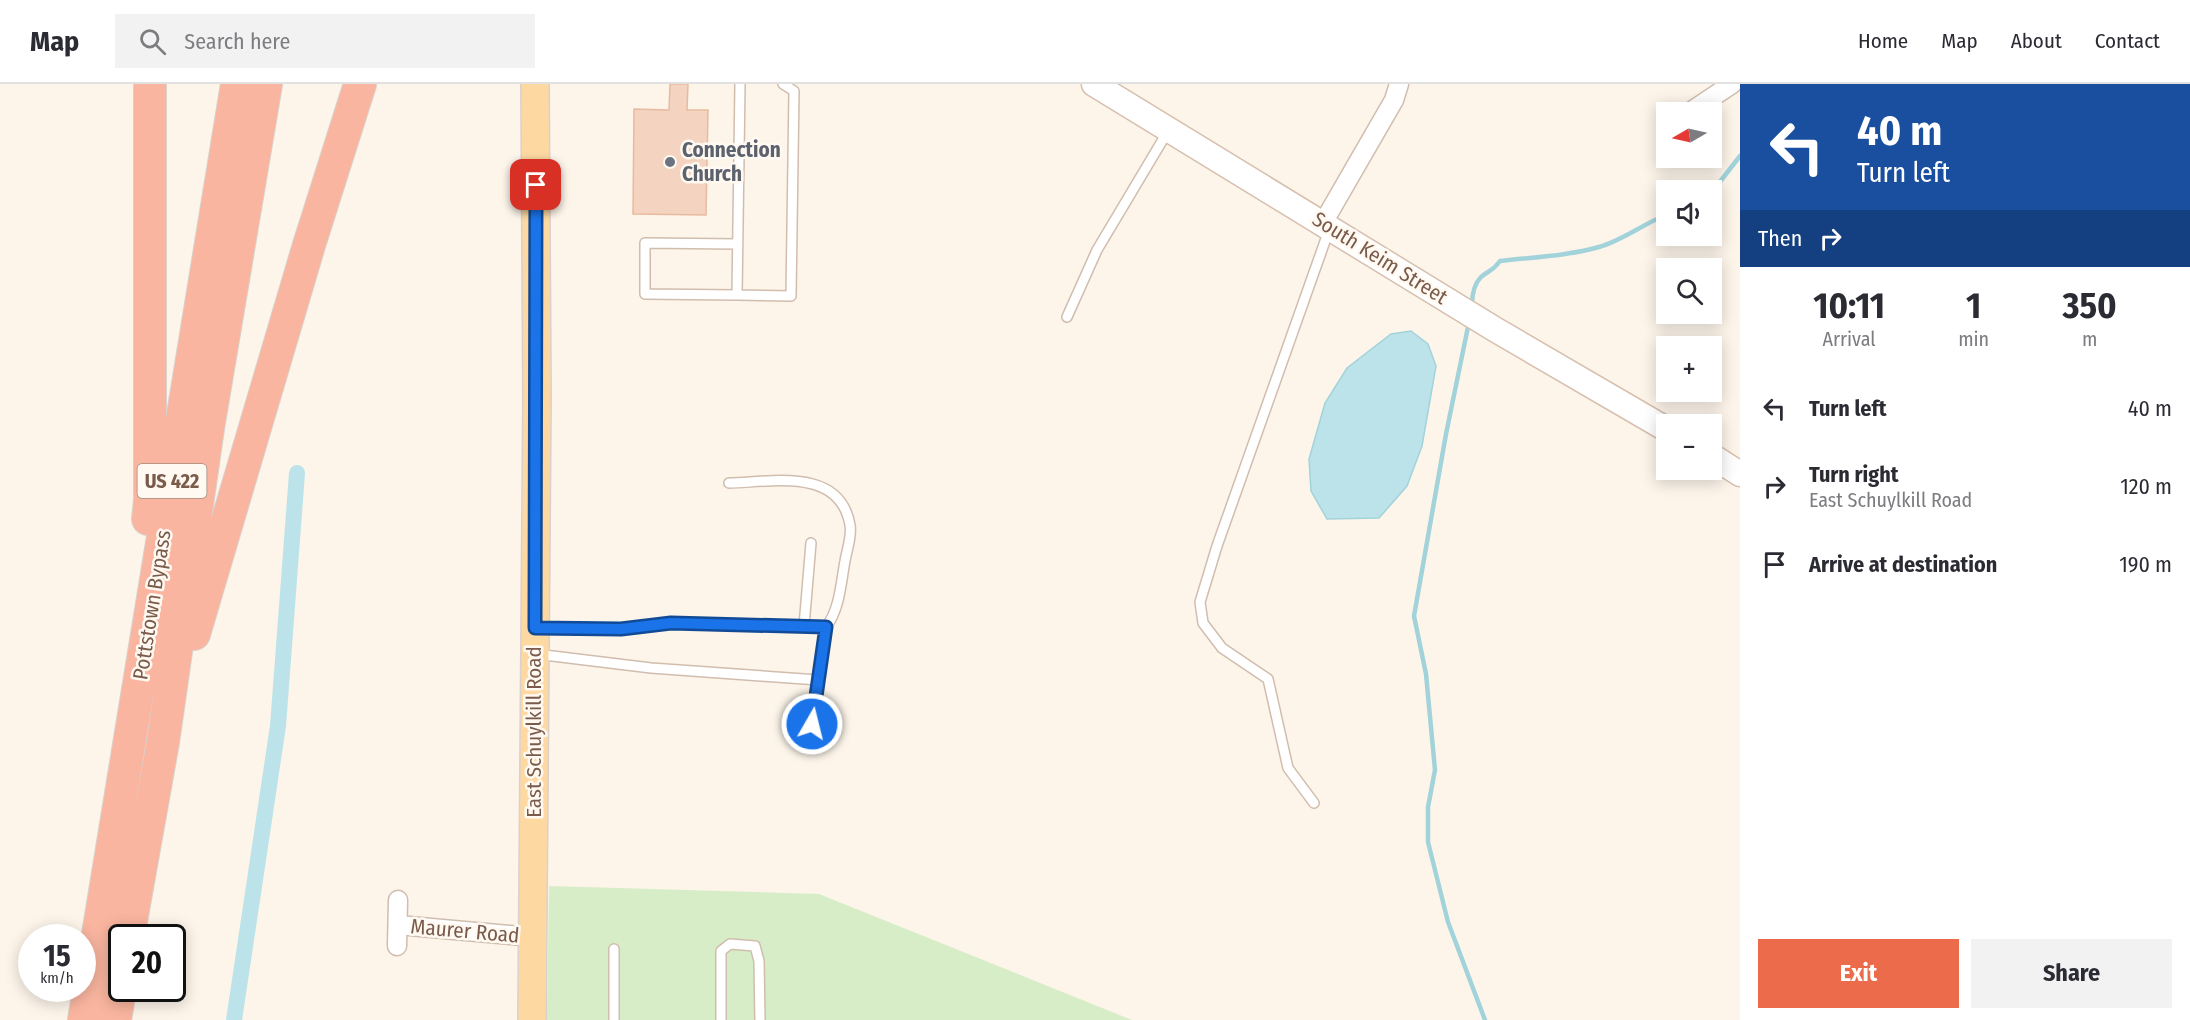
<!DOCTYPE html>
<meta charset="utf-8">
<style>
body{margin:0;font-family:"Fira Sans Condensed",sans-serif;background:#f2f2f3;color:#2b2b33;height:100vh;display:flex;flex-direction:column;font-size:22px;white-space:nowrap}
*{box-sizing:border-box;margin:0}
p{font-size:20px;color:#7c7c81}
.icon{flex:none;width:33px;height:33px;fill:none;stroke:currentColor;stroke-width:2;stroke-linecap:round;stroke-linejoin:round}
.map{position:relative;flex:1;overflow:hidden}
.drawer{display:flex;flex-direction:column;background:#fff;width:450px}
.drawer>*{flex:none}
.hud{background:#1a4fa0;color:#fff;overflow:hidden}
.needle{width:39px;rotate:261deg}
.fabs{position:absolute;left:1656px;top:18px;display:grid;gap:12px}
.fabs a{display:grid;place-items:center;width:66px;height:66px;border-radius:0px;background:#fff;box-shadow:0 3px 15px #0003;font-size:30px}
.speed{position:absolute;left:18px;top:840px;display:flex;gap:12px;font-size:30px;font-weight:700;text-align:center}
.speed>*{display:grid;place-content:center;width:78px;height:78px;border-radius:50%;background:#fff;box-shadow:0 3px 15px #0003;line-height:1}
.speed small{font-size:15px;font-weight:400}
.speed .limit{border:3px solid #111;border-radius:9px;background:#fff;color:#111}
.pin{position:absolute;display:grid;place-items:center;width:51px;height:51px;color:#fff;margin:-26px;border-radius:12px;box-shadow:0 3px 9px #0006}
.me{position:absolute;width:66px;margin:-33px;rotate:8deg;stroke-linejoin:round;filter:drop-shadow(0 0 4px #0008)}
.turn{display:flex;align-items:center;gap:21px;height:126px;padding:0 18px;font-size:27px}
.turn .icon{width:78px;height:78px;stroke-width:2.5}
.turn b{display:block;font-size:42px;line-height:51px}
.then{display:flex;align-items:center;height:57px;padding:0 18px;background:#0003;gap:12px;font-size:22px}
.eta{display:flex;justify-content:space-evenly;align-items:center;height:102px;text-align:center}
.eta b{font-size:36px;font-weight:700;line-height:42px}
.cta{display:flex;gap:12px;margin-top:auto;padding:12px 18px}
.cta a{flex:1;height:69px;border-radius:0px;background:#eb6b4b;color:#fff;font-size:24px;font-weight:700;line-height:69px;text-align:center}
.cta a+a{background:#f2f2f3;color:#2b2b33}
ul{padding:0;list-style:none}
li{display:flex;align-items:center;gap:18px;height:78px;padding:0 18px}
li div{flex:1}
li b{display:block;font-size:22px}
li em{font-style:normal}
header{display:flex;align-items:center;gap:36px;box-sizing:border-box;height:84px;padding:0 30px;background:#fff;border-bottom:2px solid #e1e1e2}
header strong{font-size:28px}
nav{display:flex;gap:33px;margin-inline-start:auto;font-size:21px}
.search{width:420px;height:54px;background:#f2f2f3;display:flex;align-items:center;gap:15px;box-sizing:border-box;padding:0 21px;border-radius:0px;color:#7c7c81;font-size:22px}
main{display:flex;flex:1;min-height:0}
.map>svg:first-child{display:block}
.green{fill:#d7edc7}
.water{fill:#bce3e9;stroke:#a2d3db;stroke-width:1.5}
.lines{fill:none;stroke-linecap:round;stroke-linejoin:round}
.stream{stroke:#a2d3db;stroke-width:4.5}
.canal{stroke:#bce3e9;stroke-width:16}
.building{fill:#f4d4c0;stroke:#e7baa0;stroke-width:1.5}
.lane-casing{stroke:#d1bdae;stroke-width:12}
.street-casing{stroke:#d1bdae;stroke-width:21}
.secondary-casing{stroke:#d7bfae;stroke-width:27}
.primary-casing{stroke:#dad1cd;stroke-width:30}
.highway-casing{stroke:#dad1cd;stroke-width:34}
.lane{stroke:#fff;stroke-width:9}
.street{stroke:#fff;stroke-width:18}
.secondary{stroke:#fff;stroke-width:24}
.primary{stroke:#fdd9a1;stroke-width:27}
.highway{stroke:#f9b59f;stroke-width:32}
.route-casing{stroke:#114b97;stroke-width:15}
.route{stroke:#1a73e8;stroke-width:10}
.worship-dot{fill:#6b7280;stroke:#fff9f1;stroke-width:2}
.labels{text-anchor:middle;stroke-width:5;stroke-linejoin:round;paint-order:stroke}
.shield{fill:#fff9f1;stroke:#a28a7d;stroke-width:1.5}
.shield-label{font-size:20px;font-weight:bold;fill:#7a5b4b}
.worship-label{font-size:21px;font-weight:bold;fill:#5b616d;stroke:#fff9f1;text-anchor:start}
.street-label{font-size:21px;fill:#7a5b4b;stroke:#fff9f1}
</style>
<header>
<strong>Map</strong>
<div class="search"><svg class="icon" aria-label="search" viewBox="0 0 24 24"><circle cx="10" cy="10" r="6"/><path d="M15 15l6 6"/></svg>Search here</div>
<nav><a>Home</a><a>Map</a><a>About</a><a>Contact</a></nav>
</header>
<main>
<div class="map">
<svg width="1740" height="936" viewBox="0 0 1740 936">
<rect width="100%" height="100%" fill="#fdf5ea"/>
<path class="green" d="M 549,802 L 819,810 L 1132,936 L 547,936 Z"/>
<path class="water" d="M 1411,247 L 1428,260 L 1436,282 L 1422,362 L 1407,402 L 1379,434 L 1327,435 L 1311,407 L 1309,375 L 1325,319 L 1347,284 L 1391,250 Z"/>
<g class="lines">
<path class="stream" d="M 1709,106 L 1719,99 L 1740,72
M 1472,221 C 1472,212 1474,200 1481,193 C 1489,186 1492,188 1500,177 C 1533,173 1567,172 1599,163 C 1623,156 1643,140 1666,131
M 1469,238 L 1446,350 L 1414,532 L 1426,590 L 1435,686 L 1428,723 L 1428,758 L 1448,838 L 1485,936"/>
<path class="canal" d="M 234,936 L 278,642 L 297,389"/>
</g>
<path class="building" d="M 670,0 L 688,0 L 687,26 L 708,26 L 706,131 L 633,130 L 634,25 L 669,26 Z"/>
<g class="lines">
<defs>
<path id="lane" d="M 740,0 L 737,211 L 791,212 L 794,7 L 783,0
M 737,211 L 645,210 L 645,159 L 738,160
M 1067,233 L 1097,166 L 1168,47
M 729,399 C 772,398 840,383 850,441 C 852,453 847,465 845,477 C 841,498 840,525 826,543
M 804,542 L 811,459
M 538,544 L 621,545 L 671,539 L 826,543 L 812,640
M 536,570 L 651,584 L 818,596
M 1314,719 L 1288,684 L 1268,595 L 1222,564 L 1203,539 L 1200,518 L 1217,462 L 1329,146
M 614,936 L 614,865
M 721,936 L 721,867 L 730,860 L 755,862 L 759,877 L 760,936"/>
<path id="street" d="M 1693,26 L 1732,0
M 1323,139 L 1394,16 L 1399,0
M 398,841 L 533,853
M 397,862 L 398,816"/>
<path id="secondary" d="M 1094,0 L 1496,246 L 1666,345
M 1712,372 L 1740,390"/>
<path id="primary" d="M 532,936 L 537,314 L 535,0"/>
<path id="highway" d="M 148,435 L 150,416 L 150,0
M 194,550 L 309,161 L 360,0
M 128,854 L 163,658 L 208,344 L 266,0
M 84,936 L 237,0
M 115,936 L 122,893"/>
</defs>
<use href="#lane" class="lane-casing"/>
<use href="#street" class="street-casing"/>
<use href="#secondary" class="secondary-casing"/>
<use href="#primary" class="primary-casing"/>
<use href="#highway" class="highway-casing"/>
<use href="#lane" class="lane"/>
<use href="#street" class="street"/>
<use href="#secondary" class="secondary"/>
<use href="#primary" class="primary"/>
<use href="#highway" class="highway"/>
</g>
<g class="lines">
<defs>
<path id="route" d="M 536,101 L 535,544 L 621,545 L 671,539 L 826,543 L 812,640"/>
</defs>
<use href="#route" class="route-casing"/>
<use href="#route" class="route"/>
</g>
<circle class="worship-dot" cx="670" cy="78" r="6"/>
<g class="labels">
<rect class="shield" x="137.5" y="380" width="69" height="34" rx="4.5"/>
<g class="shield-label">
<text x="172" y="404">US 422</text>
</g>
<g class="worship-label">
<text x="682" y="73">Connection<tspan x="682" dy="24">Church</tspan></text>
</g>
<g class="street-label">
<text transform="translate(1380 174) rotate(32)" y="7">South Keim Street</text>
<text transform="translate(152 521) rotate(-81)" y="7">Pottstown Bypass</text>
<text transform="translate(534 648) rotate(-90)" y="7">East Schuylkill Road</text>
<text transform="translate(465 847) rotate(5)" y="7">Maurer Road</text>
</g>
</g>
</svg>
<div class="fabs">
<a><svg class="needle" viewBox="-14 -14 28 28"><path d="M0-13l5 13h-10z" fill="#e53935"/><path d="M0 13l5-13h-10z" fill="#7c7c81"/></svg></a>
<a><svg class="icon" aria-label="sound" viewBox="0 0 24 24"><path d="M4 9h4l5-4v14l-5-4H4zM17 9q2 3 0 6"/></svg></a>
<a><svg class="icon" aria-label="search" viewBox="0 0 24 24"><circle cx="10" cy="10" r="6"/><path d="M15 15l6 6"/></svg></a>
<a>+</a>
<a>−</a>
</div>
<div class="speed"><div>15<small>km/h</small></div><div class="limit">20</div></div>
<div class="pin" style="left:536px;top:101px;background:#d93025"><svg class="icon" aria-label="arrive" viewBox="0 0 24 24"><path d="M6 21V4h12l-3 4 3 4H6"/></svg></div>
<svg class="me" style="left:812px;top:640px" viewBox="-20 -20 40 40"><circle r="17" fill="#1a73e8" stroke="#fff" stroke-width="3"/><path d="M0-11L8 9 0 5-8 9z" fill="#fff"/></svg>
</div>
<section class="drawer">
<div class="hud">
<div class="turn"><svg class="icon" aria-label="left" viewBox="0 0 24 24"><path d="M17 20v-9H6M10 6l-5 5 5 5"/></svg><div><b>40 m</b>Turn left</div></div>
<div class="then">Then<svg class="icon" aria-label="right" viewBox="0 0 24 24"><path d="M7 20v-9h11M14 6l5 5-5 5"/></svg></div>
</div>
<div class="eta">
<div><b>10:11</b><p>Arrival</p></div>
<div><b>1</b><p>min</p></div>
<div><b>350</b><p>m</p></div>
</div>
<ul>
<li><svg class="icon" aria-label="left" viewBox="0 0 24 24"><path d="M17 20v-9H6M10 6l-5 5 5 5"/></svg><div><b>Turn left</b></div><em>40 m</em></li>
<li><svg class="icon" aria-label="right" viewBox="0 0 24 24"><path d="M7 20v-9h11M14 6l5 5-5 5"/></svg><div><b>Turn right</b><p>East Schuylkill Road</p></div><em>120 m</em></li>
<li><svg class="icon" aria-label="arrive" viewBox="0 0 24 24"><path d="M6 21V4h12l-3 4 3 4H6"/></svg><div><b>Arrive at destination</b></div><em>190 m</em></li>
</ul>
<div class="cta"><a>Exit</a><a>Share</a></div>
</section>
</main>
